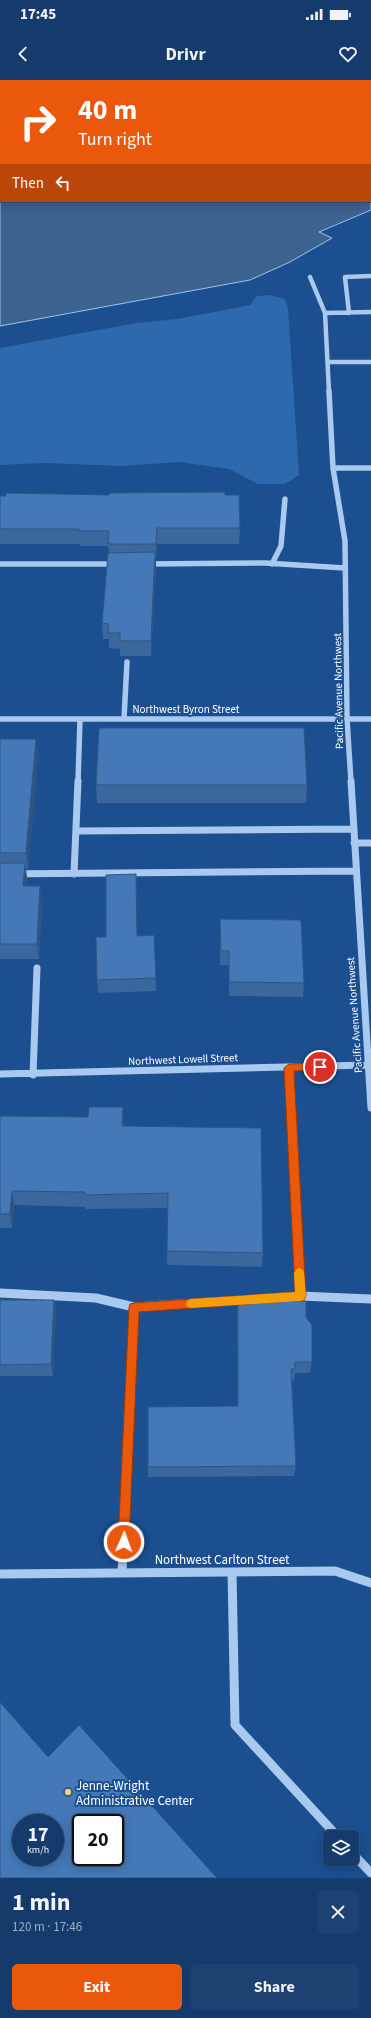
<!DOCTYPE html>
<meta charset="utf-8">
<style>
body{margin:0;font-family:"Source Sans 3",sans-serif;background:#1d4271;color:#f1f3f6;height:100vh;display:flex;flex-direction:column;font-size:15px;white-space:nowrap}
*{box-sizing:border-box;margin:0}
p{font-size:13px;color:#9dadc1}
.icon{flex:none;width:22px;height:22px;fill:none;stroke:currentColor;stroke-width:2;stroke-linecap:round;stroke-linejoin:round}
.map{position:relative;height:1798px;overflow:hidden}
.drawer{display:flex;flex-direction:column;background:#143b6b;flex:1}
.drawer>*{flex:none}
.hud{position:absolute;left:0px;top:0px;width:371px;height:122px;box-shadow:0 2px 10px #0003,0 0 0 1px #33557e;background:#ea580c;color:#fff;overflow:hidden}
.controls{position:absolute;left:323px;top:1750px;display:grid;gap:8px}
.controls a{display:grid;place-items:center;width:36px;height:36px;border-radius:6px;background:#143b6b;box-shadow:0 2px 10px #0003,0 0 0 1px #33557e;font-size:20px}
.speed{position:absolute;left:12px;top:1734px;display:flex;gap:8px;font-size:20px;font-weight:700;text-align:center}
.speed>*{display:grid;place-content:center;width:52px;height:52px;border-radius:50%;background:#143b6b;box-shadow:0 2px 10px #0003,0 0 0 1px #33557e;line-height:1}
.speed small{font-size:10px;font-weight:400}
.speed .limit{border:2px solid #111;border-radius:6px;background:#fff;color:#111}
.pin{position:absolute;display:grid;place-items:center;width:34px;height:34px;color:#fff;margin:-17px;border:2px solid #fff;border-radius:50%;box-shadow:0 1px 4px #0007}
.me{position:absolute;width:44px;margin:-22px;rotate:2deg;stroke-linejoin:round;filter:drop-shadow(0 0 3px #0008)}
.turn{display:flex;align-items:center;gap:14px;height:84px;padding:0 12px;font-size:18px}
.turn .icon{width:52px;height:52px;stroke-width:2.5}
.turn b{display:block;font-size:28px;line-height:34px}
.then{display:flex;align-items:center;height:38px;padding:0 12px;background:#0003;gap:8px;font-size:15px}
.round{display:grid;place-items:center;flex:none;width:42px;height:42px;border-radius:6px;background:#1d4271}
.summary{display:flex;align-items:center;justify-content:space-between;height:68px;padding:0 12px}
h1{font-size:24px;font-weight:700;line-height:30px}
.button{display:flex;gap:8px;margin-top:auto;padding:8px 12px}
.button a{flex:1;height:46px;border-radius:6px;background:#ea580c;color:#fff;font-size:16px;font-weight:700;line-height:46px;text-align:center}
.button a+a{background:#1d4271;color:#f1f3f6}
.status{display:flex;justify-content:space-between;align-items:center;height:28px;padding:0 20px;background:#143b6b;direction:ltr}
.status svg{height:11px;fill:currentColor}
header{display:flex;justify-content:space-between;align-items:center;height:52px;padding:0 12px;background:#143b6b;font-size:18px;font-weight:700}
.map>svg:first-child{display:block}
.green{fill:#2e69ad}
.water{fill:#3c6290;stroke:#9cc4f0;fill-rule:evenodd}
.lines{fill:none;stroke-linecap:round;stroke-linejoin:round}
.minor-far3{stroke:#a9c9ee;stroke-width:4.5}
.minor-far2{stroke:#a9c9ee;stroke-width:5.5}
.minor-far1{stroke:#a9c9ee;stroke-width:7}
.minor{stroke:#a9c9ee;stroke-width:9}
.wall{fill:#3a679d}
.shaded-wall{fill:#305480}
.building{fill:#4478b7;stroke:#305480;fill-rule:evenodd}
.route{fill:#ea580c;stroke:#983908}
.slow{fill:#f59e0b}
.poi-dot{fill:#ffd166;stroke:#1b4f8f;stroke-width:1.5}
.labels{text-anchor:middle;stroke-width:4;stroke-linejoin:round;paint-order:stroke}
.street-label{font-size:11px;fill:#fff;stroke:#1b4f8f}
.near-street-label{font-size:13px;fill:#fff;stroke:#1b4f8f}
.near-poi-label{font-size:13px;fill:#fff;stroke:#1b4f8f;text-anchor:start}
</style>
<div class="status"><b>17:45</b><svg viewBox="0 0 49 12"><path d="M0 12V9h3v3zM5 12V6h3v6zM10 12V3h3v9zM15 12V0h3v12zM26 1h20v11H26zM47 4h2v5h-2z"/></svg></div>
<header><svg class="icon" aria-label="back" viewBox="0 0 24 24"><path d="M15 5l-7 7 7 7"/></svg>Drivr<svg class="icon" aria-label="heart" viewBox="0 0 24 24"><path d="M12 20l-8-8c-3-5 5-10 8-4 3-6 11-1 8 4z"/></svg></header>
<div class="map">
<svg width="371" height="1798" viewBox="0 0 371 1798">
<rect width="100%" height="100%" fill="#1b4f8f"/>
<path class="green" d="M 270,215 L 285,219 L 288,228 L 299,395 L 285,404 L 258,404 L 229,389 L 179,382 L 122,386 L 45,383 L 0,385 L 0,268 L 136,243 L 177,239 L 204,234 L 250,225 L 257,216 Z"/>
<path class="water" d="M 0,0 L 371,0 L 371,130 L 319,152 L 332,158 L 290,182 L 250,200 L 0,246 ZM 1,1 L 370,1 L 370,121 L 1,121 Z"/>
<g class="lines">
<path class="minor-far3" d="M 310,197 L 325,233 L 329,312
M 325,233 L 371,232
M 349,233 L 345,197 L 371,196
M 328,282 L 371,282"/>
<path class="minor-far2" d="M 329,311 L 333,388 L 345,461 L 347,639 L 351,702
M 333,388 L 371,388
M 0,484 L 116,484
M 146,484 L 265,483 L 345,488
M 272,484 L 281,466 L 285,419
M 0,639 L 371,639
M 124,639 L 127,582
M 78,702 L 80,639"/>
<path class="minor-far1" d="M 351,701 L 371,1028
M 77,751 L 353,749
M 354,763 L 371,763
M 0,794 L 356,791
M 74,794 L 78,701
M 289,987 L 299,1189
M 0,994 L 367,985
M 33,995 L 37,888"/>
<path class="minor" d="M 299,1188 L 300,1216
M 0,1213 L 96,1218 L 134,1227 L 300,1216 L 371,1219
M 232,1492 L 235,1645 L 338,1757
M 122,1493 L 134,1227
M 0,1494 L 335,1491 L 371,1503
M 352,1773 L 371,1793"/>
</g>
<path class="wall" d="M 225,415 L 240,448 L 239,464 L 157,464 L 156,479 L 156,488 L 151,576 L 120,576 L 120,569 L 109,568 L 109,559 L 103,559 L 102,543 L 109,473 L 108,466 L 80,466 L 80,464 L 0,464 L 0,416 Z
M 0,659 L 38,676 L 28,789 L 26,789 L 27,799 L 27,806 L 42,821 L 39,879 L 0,879 Z
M 96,705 L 307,705 L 306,723 L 97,723 Z
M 220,839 L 304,903 L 303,917 L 229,916 L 229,885 L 220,885 Z
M 154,855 L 156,911 L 98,913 L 97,900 L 138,856 Z
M 0,1036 L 124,1042 L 124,1046 L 263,1173 L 262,1187 L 167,1185 L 168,1128 L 86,1129 L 86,1127 L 14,1125 L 12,1148 L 0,1148 Z
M 0,1220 L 54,1220 L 56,1232 L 53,1296 L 0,1296 Z
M 238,1220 L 306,1237 L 312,1282 L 310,1293 L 295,1293 L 294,1301 L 291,1301 L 296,1386 L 294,1396 L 148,1397 L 148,1387 L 238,1326 L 237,1232 Z"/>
<path class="shaded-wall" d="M 157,448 L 157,464 L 156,479 L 156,464 Z
M 155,472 L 156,488 L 151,576 L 151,561 Z
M 36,659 L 38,676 L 28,789 L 26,773 Z
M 25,783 L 27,799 L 25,821 L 23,806 Z
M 40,806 L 42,821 L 39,879 L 37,864 Z
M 123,1027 L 124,1042 L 123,1061 L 122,1046 Z
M 12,1111 L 14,1125 L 12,1148 L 10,1134 Z
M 54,1220 L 56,1232 L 53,1296 L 51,1284 Z"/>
<path class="building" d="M 225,412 L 225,415 L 239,415 L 240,448 L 157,448 L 156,464 L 108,464 L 109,451 L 79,451 L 79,449 L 0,449 L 0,416 L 6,416 L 6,413 L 109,415 L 110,413 Z
M 155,472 L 151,561 L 120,561 L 120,553 L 108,553 L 109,544 L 102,543 L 108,473 Z
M 99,648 L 304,648 L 307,705 L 96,705 Z
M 0,659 L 36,659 L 26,773 L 0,773 Z
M 0,783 L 25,783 L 23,806 L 40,806 L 37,864 L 0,864 Z
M 136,794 L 137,856 L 154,855 L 156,898 L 97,900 L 96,857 L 106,857 L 106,795 Z
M 220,839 L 301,840 L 304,903 L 229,902 L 229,871 L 221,871 Z
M 89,1027 L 123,1027 L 122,1046 L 261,1048 L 263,1173 L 167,1171 L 168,1113 L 85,1115 L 85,1112 L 12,1111 L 10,1134 L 0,1134 L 0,1036 L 88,1037 Z
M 0,1220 L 54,1220 L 51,1284 L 0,1285 Z
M 238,1220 L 306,1221 L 306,1237 L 312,1245 L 312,1282 L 295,1282 L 295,1289 L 291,1289 L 296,1386 L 148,1387 L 148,1327 L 238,1326 Z
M 0,1622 L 48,1677 L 79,1645 L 217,1798 L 0,1798 ZM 21,1743 L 55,1743 L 55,1777 L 21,1777 ZM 81,1743 L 115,1743 L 115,1777 L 81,1777 Z"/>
<path class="route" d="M 320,983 L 323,984 L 323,989 L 294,991 L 306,1216 L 304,1220 L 139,1232 L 129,1462 L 128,1466 L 124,1467 L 120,1466 L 118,1462 L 129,1228 L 130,1224 L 134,1223 L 295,1212 L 284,988 L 289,984 Z"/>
<path class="slow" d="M 299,1188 L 303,1190 L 304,1193 L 306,1216 L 304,1220 L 300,1221 L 191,1228 L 188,1227 L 186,1224 L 188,1220 L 191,1219 L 295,1212 L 294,1193 L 296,1190 Z"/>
<circle class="poi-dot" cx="68" cy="1712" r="4"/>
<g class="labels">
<g class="street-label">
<text transform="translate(338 611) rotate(-91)" y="4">Pacific Avenue Northwest</text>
<text x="186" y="633">Northwest Byron Street</text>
<text transform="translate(354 935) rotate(-94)" y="4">Pacific Avenue Northwest</text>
<text transform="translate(183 979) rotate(-2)" y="4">Northwest Lowell Street</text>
</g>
<g class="near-street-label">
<text x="222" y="1484">Northwest Carlton Street</text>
</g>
<g class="near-poi-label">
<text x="76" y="1710">Jenne-Wright<tspan x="76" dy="15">Administrative Center</tspan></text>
</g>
</g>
</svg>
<div class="controls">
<a><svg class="icon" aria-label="layers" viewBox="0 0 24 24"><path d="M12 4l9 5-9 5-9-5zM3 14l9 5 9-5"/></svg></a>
</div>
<div class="speed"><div>17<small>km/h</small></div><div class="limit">20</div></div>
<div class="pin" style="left:320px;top:987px;background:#d93025"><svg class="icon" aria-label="arrive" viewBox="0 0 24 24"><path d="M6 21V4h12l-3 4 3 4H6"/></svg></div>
<svg class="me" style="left:124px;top:1462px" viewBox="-20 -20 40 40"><circle r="17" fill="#ea580c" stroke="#fff" stroke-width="3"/><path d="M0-11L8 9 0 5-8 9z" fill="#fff"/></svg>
<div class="hud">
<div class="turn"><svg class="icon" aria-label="right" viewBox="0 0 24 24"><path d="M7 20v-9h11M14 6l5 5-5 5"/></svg><div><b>40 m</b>Turn right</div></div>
<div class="then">Then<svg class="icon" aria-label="left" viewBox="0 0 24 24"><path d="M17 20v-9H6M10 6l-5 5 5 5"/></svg></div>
</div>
</div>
<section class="drawer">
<div class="summary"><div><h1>1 min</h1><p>120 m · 17:46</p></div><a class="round"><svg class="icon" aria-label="close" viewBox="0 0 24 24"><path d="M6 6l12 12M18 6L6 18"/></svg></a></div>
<div class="button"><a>Exit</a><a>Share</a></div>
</section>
